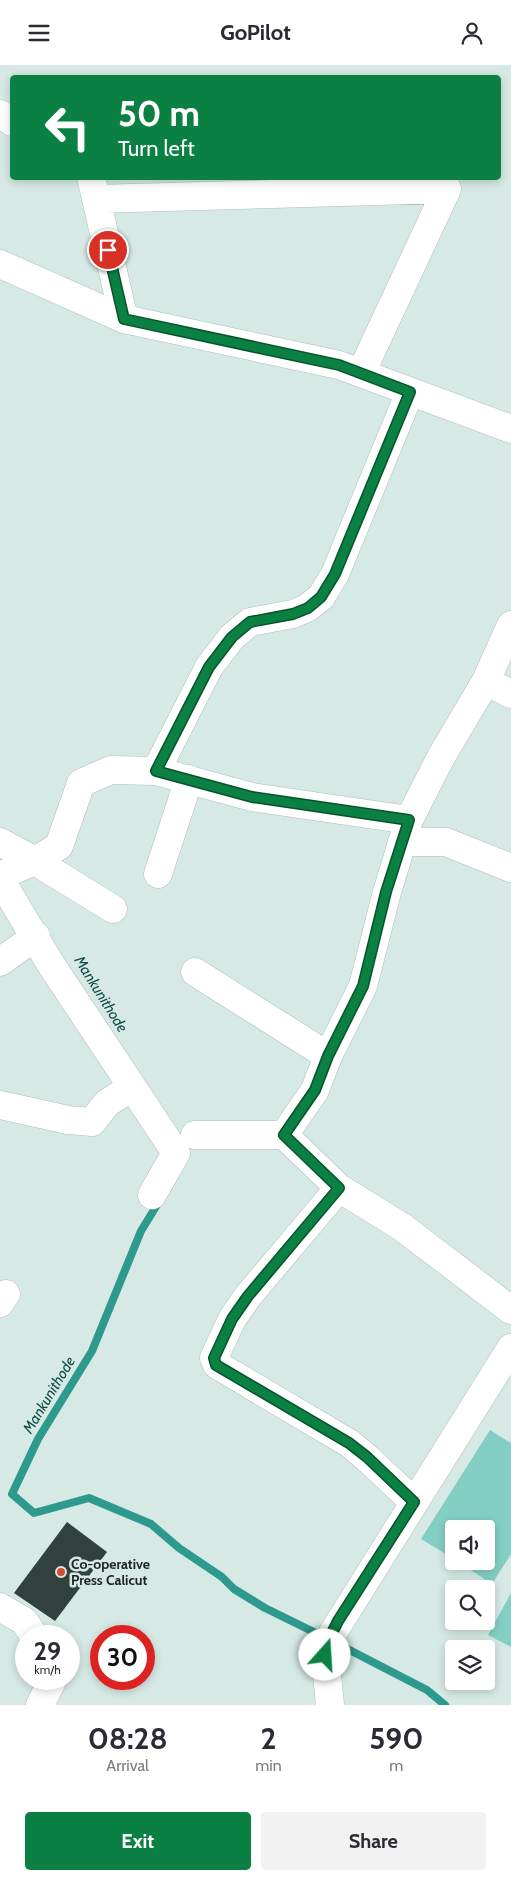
<!DOCTYPE html>
<style>
body{margin:0;font-family:Cabin,sans-serif;background:#f2f2f3;color:#2b2b33;height:100vh;display:flex;flex-direction:column;font-size:19px;white-space:nowrap}
*{box-sizing:border-box;margin:0}
p{font-size:16px;color:#7c7c81}
.icon{flex:none;width:28px;height:28px;fill:none;stroke:currentColor;stroke-width:2;stroke-linecap:round;stroke-linejoin:round}
.map{position:relative;height:1640px;overflow:hidden}
.side{display:flex;flex-direction:column;background:#fff;flex:1}
.side>*{flex:none}
.banner{position:absolute;left:10px;top:10px;width:491px;height:105px;border-radius:5px;box-shadow:0 2px 8px #0003;background:#0b8043;color:#fff;overflow:hidden}
.controls{position:absolute;left:445px;top:1455px;display:grid;gap:10px}
.controls a{display:grid;place-items:center;width:50px;height:50px;border-radius:5px;background:#fff;box-shadow:0 2px 8px #0003;font-size:25px}
.speed{position:absolute;left:15px;top:1560px;display:flex;gap:10px;font-size:25px;font-weight:700;text-align:center}
.speed>*{display:grid;place-content:center;width:65px;height:65px;border-radius:50%;background:#fff;box-shadow:0 2px 8px #0003;line-height:1}
.speed small{font-size:12px;font-weight:400}
.speed .limit{border:8px solid #d22;background:#fff;color:#111}
.pin{position:absolute;display:grid;place-items:center;width:42px;height:42px;color:#fff;margin:-21px;border:2px solid #fff;border-radius:50%;box-shadow:0 1px 5px #0007}
.me{position:absolute;width:55px;margin:-28px;rotate:19deg;stroke-linejoin:round;filter:drop-shadow(0 0 4px #0008)}
.turn{display:flex;align-items:center;gap:18px;height:105px;padding:0 25px;font-size:22px}
.turn .icon{width:65px;height:65px;stroke-width:2.5}
.turn b{display:block;font-size:35px;line-height:42px}
.eta{display:flex;justify-content:space-evenly;align-items:center;height:85px;text-align:center}
.eta b{font-size:30px;font-weight:700;line-height:35px}
.action{display:flex;gap:10px;margin-top:auto;padding:10px 25px}
.action a{flex:1;height:58px;border-radius:5px;background:#0b8043;color:#fff;font-size:20px;font-weight:700;line-height:58px;text-align:center}
.action a+a{background:#f2f2f3;color:#2b2b33}
header{display:flex;justify-content:space-between;align-items:center;height:65px;padding:0 25px;background:#fff;font-size:22px;font-weight:700}
.map>svg:first-child{display:block}
.green{fill:#83cfc3}
.lines{fill:none;stroke-linecap:round;stroke-linejoin:round}
.stream{stroke:#2d9a8d;stroke-width:8}
.building{fill:#31413e}
.minor-casing{stroke:#adbfbc;stroke-width:29}
.minor{stroke:#fff;stroke-width:28}
.route-casing{stroke:#07532c;stroke-width:12}
.route{stroke:#0b8043;stroke-width:9}
.poi-dot{fill:#d64a2f;stroke:#d6e9e5;stroke-width:2}
.labels{text-anchor:middle;stroke-width:5;stroke-linejoin:round;paint-order:stroke}
.poi-label{font-size:14px;font-weight:bold;fill:#1e2524;stroke:#d6e9e5;text-anchor:start}
.water-label{font-size:15px;font-style:italic;fill:#104d46;stroke:#d6e9e5}
</style>
<header><svg class="icon" aria-label="menu" viewBox="0 0 24 24"><path d="M4 6h16M4 12h16M4 18h16"/></svg>GoPilot<svg class="icon" aria-label="person" viewBox="0 0 24 24"><circle cx="12" cy="8" r="4"/><path d="M4 21q1-7 8-7t8 7"/></svg></header>
<div class="map">
<svg width="511" height="1640" viewBox="0 0 511 1640">
<rect width="100%" height="100%" fill="#d6e9e5"/>
<path class="green" d="M 490,1365 L 511,1378 L 511,1489 L 492,1519 L 457,1496 L 486,1496 L 486,1464 L 454,1464 L 454,1494 L 421,1474 Z
M 511,1528 L 511,1582 L 488,1570 Z"/>
<g class="lines">
<path class="stream" d="M 160,1135 L 141,1166 L 92,1286 L 38,1374 L 12,1429 L 34,1448 L 89,1433 L 151,1459 L 179,1483 L 222,1512 L 234,1524 L 265,1543 L 324,1572
M 334,1577 L 427,1625 L 445,1640"/>
</g>
<path class="building" d="M 67,1457 L 107,1487 L 55,1556 L 14,1528 Z"/>
<g class="lines">
<defs>
<path id="minor" d="M 0,49 L 12,57
M 91,112 L 124,254 L 339,300 L 511,364
M 96,134 L 447,124 L 361,308
M 0,199 L 124,254
M 486,616 L 511,629
M 156,706 L 209,602 L 232,572 L 250,557 L 293,549 L 307,543 L 321,532 L 335,509 L 410,327
M 0,777 L 35,796 L 113,844
M 402,777 L 446,777 L 511,803
M 158,809 L 189,714
M 0,811 L 35,796 L 59,781 L 81,718 L 111,705 L 156,706 L 252,732 L 409,755 L 441,692 L 486,616 L 511,560
M 0,814 L 50,898 L 176,1088 L 152,1130
M 0,897 L 36,871
M 195,907 L 328,991
M 0,1040 L 68,1055 L 92,1057 L 107,1038 L 132,1022
M 195,1070 L 284,1070 L 339,1123 L 402,1162 L 511,1245
M 284,1070 L 315,1025 L 328,991 L 363,921 L 387,827 L 409,755
M 339,1123 L 248,1231 L 232,1254 L 214,1293 L 217,1300 L 349,1378 L 367,1393 L 414,1437
M 0,1238 L 6,1229
M 0,1542 L 24,1556 L 34,1571
M 40,1640 L 53,1614
M 330,1640 L 325,1590 L 329,1574 L 511,1283"/>
</defs>
<use href="#minor" class="minor-casing"/>
<use href="#minor" class="minor"/>
</g>
<g class="lines">
<defs>
<path id="route" d="M 108,185 L 124,254 L 339,300 L 410,327 L 335,509 L 321,532 L 308,543 L 293,549 L 250,557 L 232,572 L 209,602 L 156,706 L 252,732 L 409,755 L 386,827 L 363,921 L 328,991 L 315,1025 L 284,1070 L 339,1123 L 248,1231 L 232,1254 L 214,1293 L 216,1300 L 349,1378 L 367,1392 L 414,1437 L 338,1556 L 329,1574 L 325,1590"/>
</defs>
<use href="#route" class="route-casing"/>
<use href="#route" class="route"/>
</g>
<circle class="poi-dot" cx="61" cy="1507" r="5"/>
<g class="labels">
<g class="poi-label">
<text x="71" y="1504">Co-operative<tspan x="71" dy="16">Press Calicut</tspan></text>
</g>
<g class="water-label">
<text transform="translate(101 929) rotate(58)" y="5">Mankunithode</text>
<text transform="translate(49 1330) rotate(-59)" y="5">Mankunithode</text>
</g>
</g>
</svg>
<div class="controls">
<a><svg class="icon" aria-label="sound" viewBox="0 0 24 24"><path d="M4 9h4l5-4v14l-5-4H4zM17 9q2 3 0 6"/></svg></a>
<a><svg class="icon" aria-label="search" viewBox="0 0 24 24"><circle cx="10" cy="10" r="6"/><path d="M15 15l6 6"/></svg></a>
<a><svg class="icon" aria-label="layers" viewBox="0 0 24 24"><path d="M12 4l9 5-9 5-9-5zM3 14l9 5 9-5"/></svg></a>
</div>
<div class="speed"><div>29<small>km/h</small></div><div class="limit">30</div></div>
<div class="pin" style="left:108px;top:185px;background:#d93025"><svg class="icon" aria-label="arrive" viewBox="0 0 24 24"><path d="M6 21V4h12l-3 4 3 4H6"/></svg></div>
<svg class="me" style="left:325px;top:1590px" viewBox="-20 -20 40 40"><circle r="19" fill="#fff"/><path d="M0-13L10 11 0 6-10 11z" fill="#0b8043"/></svg>
<div class="banner">
<div class="turn"><svg class="icon" aria-label="left" viewBox="0 0 24 24"><path d="M17 20v-9H6M10 6l-5 5 5 5"/></svg><div><b>50 m</b>Turn left</div></div>
</div>
</div>
<section class="side">
<div class="eta">
<div><b>08:28</b><p>Arrival</p></div>
<div><b>2</b><p>min</p></div>
<div><b>590</b><p>m</p></div>
</div>
<div class="action"><a>Exit</a><a>Share</a></div>
</section>
